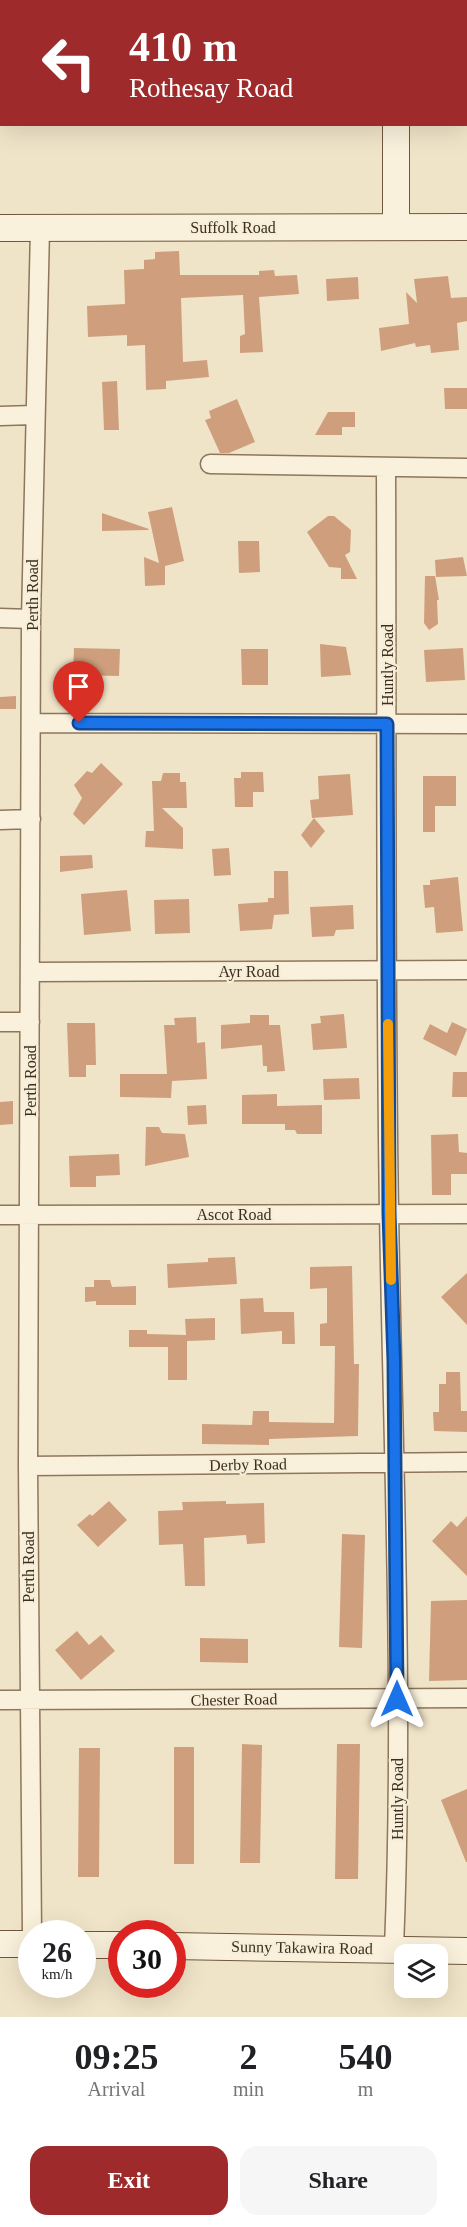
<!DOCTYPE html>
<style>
body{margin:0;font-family:Georgia,serif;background:#f6f6f6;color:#202124;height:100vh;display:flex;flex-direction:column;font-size:22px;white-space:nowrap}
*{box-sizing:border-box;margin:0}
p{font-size:20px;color:#757577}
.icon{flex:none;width:33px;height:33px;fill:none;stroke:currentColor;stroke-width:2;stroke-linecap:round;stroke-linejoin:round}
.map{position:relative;height:2017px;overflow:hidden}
.details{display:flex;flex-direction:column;background:#fff;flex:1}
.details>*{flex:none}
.top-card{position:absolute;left:0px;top:0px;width:468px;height:126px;box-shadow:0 6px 24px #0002;background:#9e2a2b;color:#fff;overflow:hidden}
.tools{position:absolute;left:394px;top:1944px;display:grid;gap:12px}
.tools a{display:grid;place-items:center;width:54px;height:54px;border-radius:12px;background:#fff;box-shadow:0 6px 24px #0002;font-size:30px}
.speed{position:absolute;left:18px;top:1920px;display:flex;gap:12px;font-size:30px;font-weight:700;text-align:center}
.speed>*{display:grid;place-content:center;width:78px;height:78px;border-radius:50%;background:#fff;box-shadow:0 6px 24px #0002;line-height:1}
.speed small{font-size:15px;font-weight:400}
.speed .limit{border:9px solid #d22;background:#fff;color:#111}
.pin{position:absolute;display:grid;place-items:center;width:51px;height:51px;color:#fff;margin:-62px -26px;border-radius:50% 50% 50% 0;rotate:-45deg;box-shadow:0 0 6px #0007}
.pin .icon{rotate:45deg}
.me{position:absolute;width:66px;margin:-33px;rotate:0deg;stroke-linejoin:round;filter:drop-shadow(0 0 4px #0008)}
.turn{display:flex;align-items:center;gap:21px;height:126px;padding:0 30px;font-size:27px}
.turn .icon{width:78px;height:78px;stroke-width:2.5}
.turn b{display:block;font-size:42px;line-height:51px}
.eta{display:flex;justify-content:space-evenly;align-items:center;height:102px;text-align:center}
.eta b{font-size:36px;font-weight:600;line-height:42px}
.button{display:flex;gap:12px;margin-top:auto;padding:12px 30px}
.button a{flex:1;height:69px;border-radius:18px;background:#9e2a2b;color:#fff;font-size:24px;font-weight:600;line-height:69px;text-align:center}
.button a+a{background:#f6f6f6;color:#202124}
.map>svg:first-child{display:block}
.building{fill:#cf9f7d}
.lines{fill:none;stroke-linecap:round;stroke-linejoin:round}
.street-casing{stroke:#8d765c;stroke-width:21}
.secondary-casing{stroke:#6f573f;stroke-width:28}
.street{stroke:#faf1dc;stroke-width:18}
.secondary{stroke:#faf1dc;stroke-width:26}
.route-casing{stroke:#114b97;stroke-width:15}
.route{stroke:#1a73e8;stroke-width:10}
.slow{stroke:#f59e0b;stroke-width:10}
.labels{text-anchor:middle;stroke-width:4.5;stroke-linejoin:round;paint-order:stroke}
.street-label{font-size:16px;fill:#3d2e20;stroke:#f7eed8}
</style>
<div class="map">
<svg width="467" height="2017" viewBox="0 0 467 2017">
<rect width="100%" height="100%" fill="#f0e4c8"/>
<path class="building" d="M 179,251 L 180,275 L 259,275 L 259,271 L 274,270 L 275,276 L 297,275 L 299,294 L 259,297 L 263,352 L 240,353 L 240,336 L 245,334 L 243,295 L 181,298 L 183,362 L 207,360 L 209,377 L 166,381 L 166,389 L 146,390 L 145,345 L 127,346 L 127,335 L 88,337 L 87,306 L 125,304 L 124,270 L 144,269 L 144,260 L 155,259 L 155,252 Z
M 448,276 L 451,298 L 467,297 L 467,321 L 457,323 L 459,350 L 431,353 L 430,345 L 416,347 L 415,343 L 381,351 L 379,328 L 409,324 L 406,292 L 417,303 L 414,279 Z
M 358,277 L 359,299 L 327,301 L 326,279 Z
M 117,381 L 119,430 L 104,430 L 102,382 Z
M 444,388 L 467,388 L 467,409 L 445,409 Z
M 237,399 L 255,442 L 229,453 L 220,453 L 205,420 L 211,418 L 209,411 Z
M 328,412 L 355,412 L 355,427 L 342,427 L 342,435 L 315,435 Z
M 172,507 L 184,561 L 165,566 L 165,585 L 145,586 L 144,557 L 159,563 L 148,512 Z
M 102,513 L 149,529 L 148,530 L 102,531 Z
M 328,516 L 334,516 L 351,530 L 350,552 L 345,555 L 357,579 L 341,579 L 341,568 L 329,567 L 307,532 Z
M 238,541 L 259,541 L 260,572 L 239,573 Z
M 463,557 L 467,576 L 436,577 L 435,560 Z
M 425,576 L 435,576 L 439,600 L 437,600 L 438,624 L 429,630 L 424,623 Z
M 320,644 L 346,647 L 351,675 L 321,677 Z
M 74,648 L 120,649 L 119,676 L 73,675 Z
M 463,648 L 465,680 L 426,682 L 424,650 Z
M 241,649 L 268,649 L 268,685 L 242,685 Z
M 16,696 L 16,709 L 0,709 L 0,697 Z
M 101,763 L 123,784 L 84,825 L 73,814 L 82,798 L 74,785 L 87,771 L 92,773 Z
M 241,772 L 263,772 L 264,792 L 253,792 L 253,807 L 235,807 L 234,778 L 241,778 Z
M 163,773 L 180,773 L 180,782 L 186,782 L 187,808 L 162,808 L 183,828 L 183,849 L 145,847 L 146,831 L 154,831 L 152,781 L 161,781 Z
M 350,774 L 353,815 L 312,818 L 310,800 L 319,799 L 318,776 Z
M 423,776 L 456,776 L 456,806 L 435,806 L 435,832 L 423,832 Z
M 314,818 L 325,831 L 311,848 L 301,835 Z
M 229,848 L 231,875 L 214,876 L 212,849 Z
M 92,855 L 93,868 L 60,872 L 60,856 Z
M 274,871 L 288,871 L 289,914 L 274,915 L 272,929 L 240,931 L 238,904 L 268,902 L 268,898 L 274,898 Z
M 458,877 L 463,931 L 436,933 L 434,907 L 425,908 L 423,885 L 430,885 L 430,880 Z
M 127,890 L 131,931 L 84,935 L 81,894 Z
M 189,899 L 190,933 L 155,934 L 154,900 Z
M 353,905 L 354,929 L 336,930 L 334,936 L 312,937 L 310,907 Z
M 344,1014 L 347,1048 L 313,1050 L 311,1024 L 321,1023 L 320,1016 Z
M 250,1015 L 269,1015 L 269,1025 L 280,1025 L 285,1071 L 267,1072 L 267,1066 L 263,1066 L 262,1045 L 221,1049 L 221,1025 L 250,1023 Z
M 196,1017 L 197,1043 L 205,1042 L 207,1079 L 172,1081 L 171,1098 L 120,1097 L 120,1074 L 167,1074 L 164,1025 L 175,1025 L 174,1018 Z
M 452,1022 L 467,1029 L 456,1056 L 423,1039 L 430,1024 L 447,1033 Z
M 67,1023 L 95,1023 L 96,1065 L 86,1065 L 86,1077 L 69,1077 Z
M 453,1072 L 467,1072 L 467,1097 L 452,1097 Z
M 359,1078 L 360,1099 L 324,1100 L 323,1079 Z
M 277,1094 L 277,1106 L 322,1105 L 322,1134 L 297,1134 L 295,1130 L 285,1130 L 285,1124 L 242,1124 L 242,1095 Z
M 13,1101 L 13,1124 L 0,1125 L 0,1102 Z
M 206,1105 L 207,1124 L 188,1125 L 187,1106 Z
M 146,1127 L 159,1127 L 162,1133 L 185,1134 L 189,1157 L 145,1166 Z
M 458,1134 L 459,1152 L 467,1153 L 467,1174 L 451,1174 L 451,1195 L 432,1195 L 431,1135 Z
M 119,1154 L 120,1175 L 96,1176 L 96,1187 L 70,1187 L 69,1156 Z
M 235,1257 L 237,1284 L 168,1288 L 167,1264 L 208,1262 L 208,1258 Z
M 352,1266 L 354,1364 L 359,1364 L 358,1436 L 269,1439 L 269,1445 L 202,1444 L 202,1424 L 252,1425 L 253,1411 L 269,1411 L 269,1422 L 334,1423 L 335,1346 L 320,1346 L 320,1324 L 327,1323 L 327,1288 L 310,1289 L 310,1267 Z
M 467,1273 L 467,1325 L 441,1297 Z
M 94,1280 L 110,1280 L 112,1287 L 136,1286 L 136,1305 L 96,1305 L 96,1301 L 85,1302 L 85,1287 L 94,1287 Z
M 263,1298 L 264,1312 L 294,1312 L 295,1344 L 282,1344 L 282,1331 L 241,1334 L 240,1299 Z
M 215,1318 L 215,1340 L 187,1341 L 187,1380 L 168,1380 L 168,1347 L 129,1347 L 129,1330 L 147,1330 L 147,1334 L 186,1335 L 185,1319 Z
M 446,1372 L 460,1372 L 461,1411 L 467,1411 L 467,1432 L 434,1431 L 433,1412 L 439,1412 L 439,1384 L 446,1384 Z
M 109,1501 L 127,1520 L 98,1547 L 77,1525 L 90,1514 L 92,1516 Z
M 226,1501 L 226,1504 L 264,1503 L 265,1543 L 247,1544 L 246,1535 L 204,1538 L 205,1586 L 185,1586 L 183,1544 L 159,1545 L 158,1511 L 183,1510 L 182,1502 Z
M 467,1516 L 467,1576 L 432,1541 L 451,1521 L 457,1527 Z
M 342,1534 L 365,1535 L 362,1648 L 339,1647 Z
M 467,1600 L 467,1680 L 429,1681 L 431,1601 Z
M 77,1631 L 89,1645 L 101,1635 L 115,1651 L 81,1680 L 55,1650 Z
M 200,1638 L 248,1639 L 248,1663 L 200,1662 Z
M 242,1744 L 262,1745 L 260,1863 L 240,1863 Z
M 337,1744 L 360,1744 L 358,1879 L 335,1879 Z
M 174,1747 L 194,1747 L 194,1864 L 174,1864 Z
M 79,1748 L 100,1748 L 99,1877 L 78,1877 Z
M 467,1789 L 467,1862 L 466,1862 L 441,1800 Z"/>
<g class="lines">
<defs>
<path id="street" d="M 0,416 L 34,415
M 210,464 L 467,468
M 386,467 C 387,715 385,964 389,1212 C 393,1457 404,1703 394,1948
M 0,618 L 31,619
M 32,723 L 467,724
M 0,820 L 31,819
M 31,972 L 467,970
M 0,1022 L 30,1022
M 0,1215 L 467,1214
M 28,1466 L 467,1462
M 0,1700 L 467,1698
M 32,1934 L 28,1466 L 31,619 L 40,229"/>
<path id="secondary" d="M 396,0 L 396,2
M 396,124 L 396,227
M 0,228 L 467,227
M 0,1944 L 32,1944
M 82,1945 L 122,1945
M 172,1946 L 467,1951"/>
</defs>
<use href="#street" class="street-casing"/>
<use href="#secondary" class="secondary-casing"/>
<use href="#street" class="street"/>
<use href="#secondary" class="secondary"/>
</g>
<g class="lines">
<defs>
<path id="route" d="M 79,723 L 387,724 L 389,1213 L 394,1360 L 397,1699"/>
</defs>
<use href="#route" class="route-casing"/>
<use href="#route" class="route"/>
<path class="slow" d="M 388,1024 L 391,1280"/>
</g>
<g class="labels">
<g class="street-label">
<text x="233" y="233">Suffolk Road</text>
<text transform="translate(32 595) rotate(-90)" y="6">Perth Road</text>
<text transform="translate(387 665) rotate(-90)" y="6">Huntly Road</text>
<text x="249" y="977">Ayr Road</text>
<text transform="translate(30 1081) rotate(-90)" y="6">Perth Road</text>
<text x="234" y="1220">Ascot Road</text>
<text transform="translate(248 1464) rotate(-1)" y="6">Derby Road</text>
<text transform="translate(28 1567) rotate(-90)" y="6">Perth Road</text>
<text transform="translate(234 1699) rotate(-1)" y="6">Chester Road</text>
<text transform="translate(397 1799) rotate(-90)" y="6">Huntly Road</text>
<text transform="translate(302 1947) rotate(1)" y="6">Sunny Takawira Road</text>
</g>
</g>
</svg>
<div class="tools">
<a><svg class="icon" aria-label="layers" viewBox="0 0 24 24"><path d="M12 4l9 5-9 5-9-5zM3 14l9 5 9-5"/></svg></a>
</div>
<div class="speed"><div>26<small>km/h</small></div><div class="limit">30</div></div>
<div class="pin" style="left:79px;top:723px;background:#d93025"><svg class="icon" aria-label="arrive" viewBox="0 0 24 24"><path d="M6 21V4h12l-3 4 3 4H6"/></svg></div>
<svg class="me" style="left:397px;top:1699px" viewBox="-20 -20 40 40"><path d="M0-17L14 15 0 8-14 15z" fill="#1a73e8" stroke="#fff" stroke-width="4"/></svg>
<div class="top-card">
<div class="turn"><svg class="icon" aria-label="left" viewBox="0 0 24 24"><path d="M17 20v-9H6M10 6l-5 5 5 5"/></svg><div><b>410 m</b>Rothesay Road</div></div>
</div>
</div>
<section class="details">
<div class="eta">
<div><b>09:25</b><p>Arrival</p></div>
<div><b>2</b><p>min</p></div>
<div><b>540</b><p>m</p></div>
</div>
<div class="button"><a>Exit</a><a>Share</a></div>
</section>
